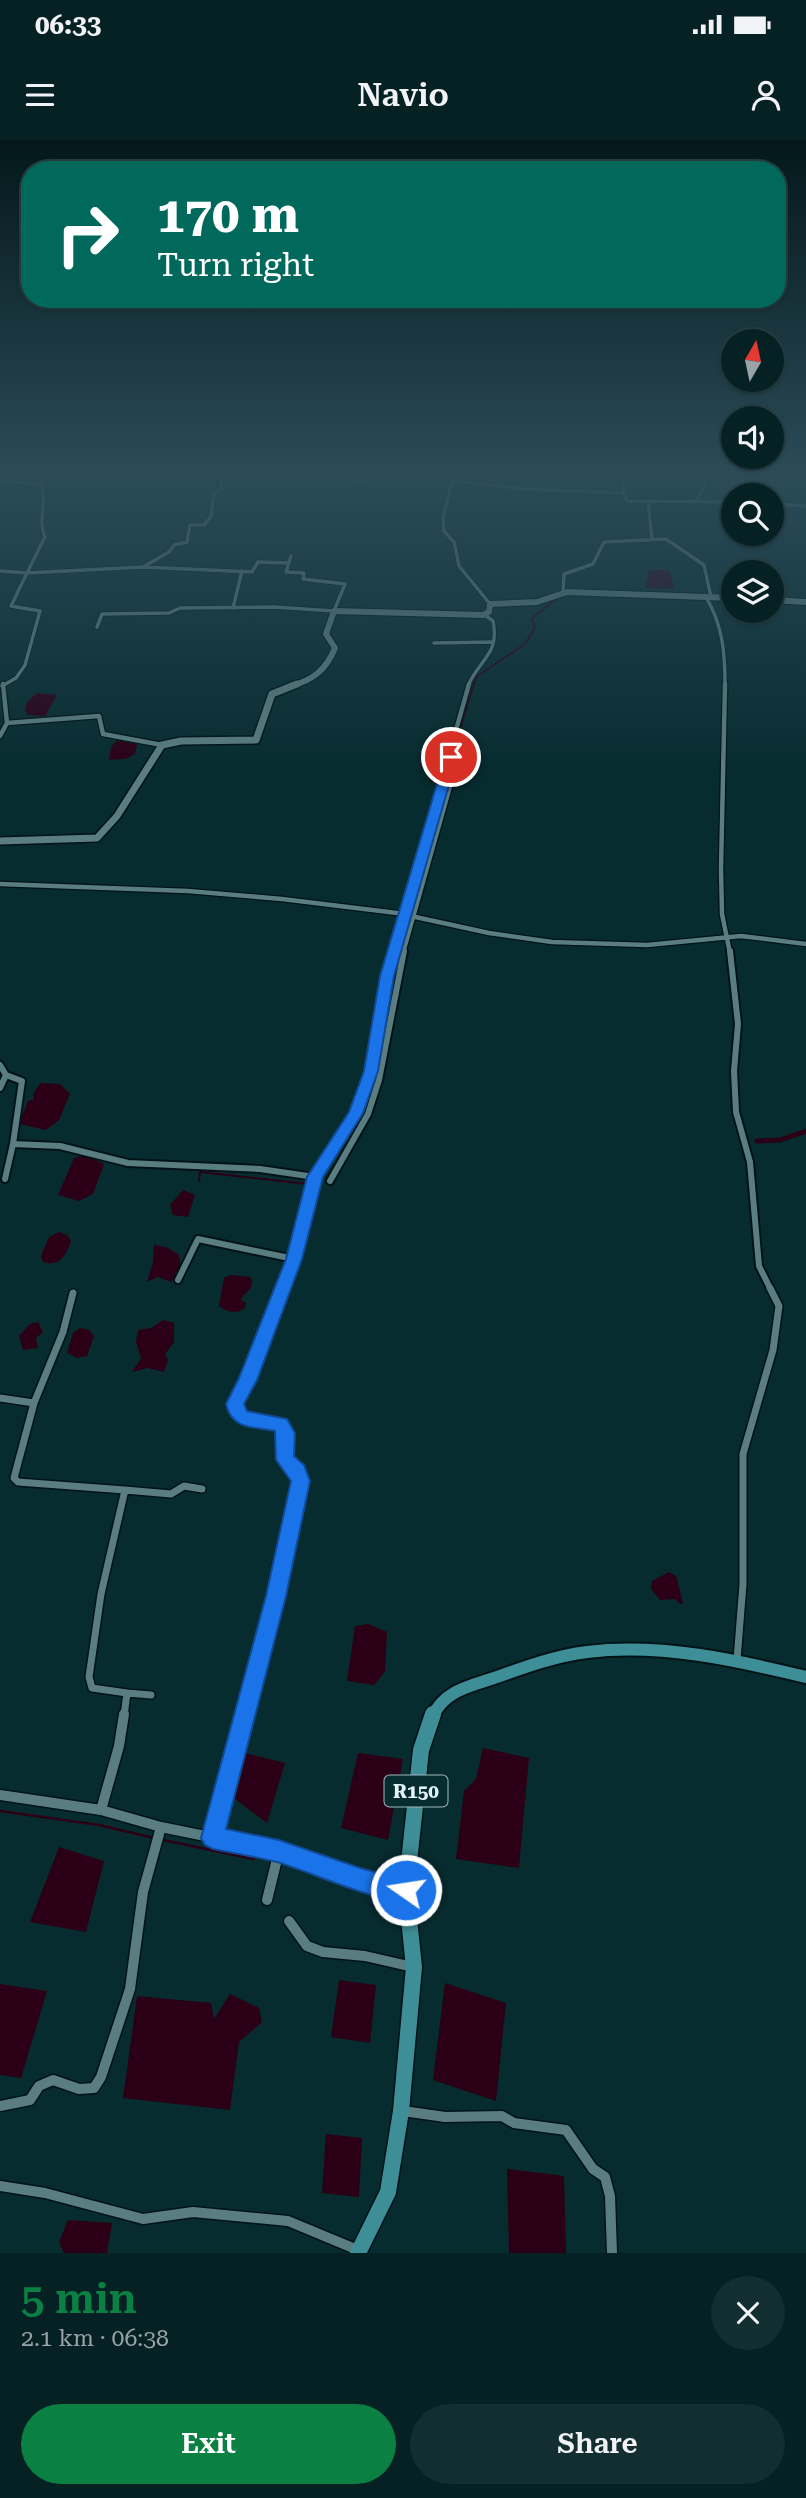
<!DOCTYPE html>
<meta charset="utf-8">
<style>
body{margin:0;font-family:"Roboto Serif",serif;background:#132e31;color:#f1f3f6;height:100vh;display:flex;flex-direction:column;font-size:26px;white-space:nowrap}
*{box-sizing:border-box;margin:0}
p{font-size:23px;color:#97a3a6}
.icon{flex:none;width:38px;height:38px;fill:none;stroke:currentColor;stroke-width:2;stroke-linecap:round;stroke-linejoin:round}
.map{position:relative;height:2113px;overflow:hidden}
.sheet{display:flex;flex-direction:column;background:#052124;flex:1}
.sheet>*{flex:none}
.hud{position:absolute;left:21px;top:21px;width:765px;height:147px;border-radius:28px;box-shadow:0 2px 5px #0004,0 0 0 2px #263e41;background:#00695c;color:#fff;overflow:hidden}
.needle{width:46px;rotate:9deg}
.buttons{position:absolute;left:721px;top:189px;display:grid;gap:14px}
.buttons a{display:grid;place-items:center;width:63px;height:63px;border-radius:50%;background:#052124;box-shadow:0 2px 5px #0004,0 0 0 2px #263e41;font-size:35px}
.pin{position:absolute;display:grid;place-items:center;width:60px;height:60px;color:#fff;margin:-30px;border:4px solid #fff;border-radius:50%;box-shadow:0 2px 7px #0007}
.me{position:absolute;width:77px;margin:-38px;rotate:283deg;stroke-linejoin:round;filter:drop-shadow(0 0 5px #0008)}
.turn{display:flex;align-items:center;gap:24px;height:147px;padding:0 21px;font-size:32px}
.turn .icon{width:91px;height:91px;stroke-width:2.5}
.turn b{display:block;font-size:49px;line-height:60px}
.round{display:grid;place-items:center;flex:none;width:74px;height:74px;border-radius:37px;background:#132e31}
.summary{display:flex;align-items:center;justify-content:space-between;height:119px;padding:0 21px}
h1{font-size:42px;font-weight:600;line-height:52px;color:#0b8043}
.action{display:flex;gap:14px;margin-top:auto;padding:14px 21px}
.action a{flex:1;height:80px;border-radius:42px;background:#0b8043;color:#fff;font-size:28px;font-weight:600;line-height:80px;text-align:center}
.action a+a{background:#132e31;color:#f1f3f6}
.status{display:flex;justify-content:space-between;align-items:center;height:49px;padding:0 35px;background:#052124;direction:ltr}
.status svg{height:19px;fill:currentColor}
header{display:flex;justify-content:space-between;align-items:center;height:91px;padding:0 21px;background:#052124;font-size:32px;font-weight:600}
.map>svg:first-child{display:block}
.water{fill:#2b0017}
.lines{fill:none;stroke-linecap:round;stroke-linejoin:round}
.stream-far1{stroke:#2b0017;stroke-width:2}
.stream{stroke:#2b0017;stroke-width:2.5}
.canal{stroke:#2b0017;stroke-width:5}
.minor-far4-casing{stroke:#001316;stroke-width:5}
.minor-far3-casing{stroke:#001316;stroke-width:7}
.minor-far2-casing{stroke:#001316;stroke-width:10}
.minor-far1-casing{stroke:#001316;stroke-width:10}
.minor-casing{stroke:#001316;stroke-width:13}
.secondary-far1-casing{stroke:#001316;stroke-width:8}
.secondary-casing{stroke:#001316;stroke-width:10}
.primary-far1-casing{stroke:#001316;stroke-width:16}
.primary-casing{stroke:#001316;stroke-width:19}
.minor-far4{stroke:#5a7d81;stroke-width:3.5}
.minor-far3{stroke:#5a7d81;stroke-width:4.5}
.minor-far2{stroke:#5a7d81;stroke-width:6}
.minor-far1{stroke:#5a7d81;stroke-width:7}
.minor{stroke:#5a7d81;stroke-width:10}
.secondary-far1{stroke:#5a7d81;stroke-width:6}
.secondary{stroke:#5a7d81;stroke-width:7}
.primary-far1{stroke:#3d8e96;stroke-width:12}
.primary{stroke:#3d8e96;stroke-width:16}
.route{fill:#1a73e8;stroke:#114b97;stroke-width:2}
.labels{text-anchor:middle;stroke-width:7;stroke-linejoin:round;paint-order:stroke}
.shield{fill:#072c30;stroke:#a0b8bb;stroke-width:2}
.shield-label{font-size:19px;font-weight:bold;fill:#e1f4f6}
</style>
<div class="status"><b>06:33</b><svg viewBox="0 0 49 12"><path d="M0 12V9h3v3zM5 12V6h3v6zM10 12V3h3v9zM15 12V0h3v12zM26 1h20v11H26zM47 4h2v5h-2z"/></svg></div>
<header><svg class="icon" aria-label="menu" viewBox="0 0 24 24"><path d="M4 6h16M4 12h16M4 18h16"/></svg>Navio<svg class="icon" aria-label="person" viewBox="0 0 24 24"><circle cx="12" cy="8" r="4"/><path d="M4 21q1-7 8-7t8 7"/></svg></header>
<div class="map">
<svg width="806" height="2113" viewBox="0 0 806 2113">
<rect width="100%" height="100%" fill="#072c30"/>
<path class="water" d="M 649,430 L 669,430 L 675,449 L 645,448 Z
M 37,553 L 57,555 L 45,576 L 28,575 L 25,571 L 27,562 Z
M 117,600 L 137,604 L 135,614 L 125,619 L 109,620 L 111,607 Z
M 40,943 L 60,944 L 70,954 L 59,980 L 46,990 L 19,984 L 28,961 L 34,959 L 33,954 Z
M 85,1015 L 104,1024 L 93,1054 L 79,1061 L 58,1055 L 74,1018 Z
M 183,1050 L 195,1055 L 188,1077 L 173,1075 L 170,1065 Z
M 59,1092 L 67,1095 L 71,1101 C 66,1115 60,1127 43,1122 L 41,1116 L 49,1097 Z
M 154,1105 L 166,1107 L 179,1115 L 181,1127 L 171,1142 L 158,1137 L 147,1142 L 153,1122 Z
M 230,1135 L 251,1137 C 255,1151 244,1151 241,1160 L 246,1163 L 244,1169 C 235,1174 227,1172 219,1166 L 224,1138 Z
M 163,1180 L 174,1183 L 174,1202 L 165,1214 L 168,1220 L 164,1232 L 147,1228 L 132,1232 L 141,1218 L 136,1202 L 138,1190 L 151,1188 Z
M 38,1182 L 43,1192 L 36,1198 L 38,1208 L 23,1210 L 19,1196 L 30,1184 Z
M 80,1188 L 89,1190 L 94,1196 L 87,1216 L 77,1218 L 67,1213 L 73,1193 Z
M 669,1432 L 676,1436 L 683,1463 L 680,1464 L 675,1459 L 660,1460 L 651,1449 L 652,1441 Z
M 368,1484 L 387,1492 L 385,1531 L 374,1545 L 347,1541 L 355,1486 Z
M 483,1608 L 529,1618 L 519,1728 L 456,1719 L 464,1651 L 476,1639 Z
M 241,1612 L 285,1623 L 267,1683 L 227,1653 Z
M 358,1613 L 403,1619 L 388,1700 L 341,1688 Z
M 59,1707 L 104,1721 L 86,1792 L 30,1782 Z
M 339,1840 L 376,1845 L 370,1903 L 331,1897 Z
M 445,1843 L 506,1863 L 496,1961 L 433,1940 Z
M 0,1844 L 47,1851 L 21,1938 L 0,1935 Z
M 230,1854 L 259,1868 L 262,1882 L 239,1902 L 230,1970 L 123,1958 L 137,1856 L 211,1863 L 214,1879 Z
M 326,1994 L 362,1998 L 359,2057 L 322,2053 Z
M 507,2029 L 564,2036 L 566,2113 L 509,2113 Z
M 68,2080 L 112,2083 L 107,2113 L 64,2113 L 59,2102 Z"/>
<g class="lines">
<path class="stream-far1" d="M 658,458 L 694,459
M 452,615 L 476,537 L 525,504 L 535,488 L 532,478 L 558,458
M 407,773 L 451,620
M 332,1017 L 365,970 L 377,926 L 389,853
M 199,1041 L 200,1032 L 317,1045 L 325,1027"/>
<path class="stream" d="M 0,1671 L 99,1685 L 154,1698
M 163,1700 L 254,1719"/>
<path class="canal" d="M 757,1001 L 780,1000 L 806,991"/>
<defs>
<path id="minor-far4" d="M 45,334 L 41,344 C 48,363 37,378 45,397 L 27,433 L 143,427 L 252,432 L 258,422 L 288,423
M 222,334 L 295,334 L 365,341 L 385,334
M 429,334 L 445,336 L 452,341 L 443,378 L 444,391 L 454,402 L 459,426 L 490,464
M 622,334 L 624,353
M 0,341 L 41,344
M 452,341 L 525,349 L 624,353 L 627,361 L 733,362
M 697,360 L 705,346 L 706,334
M 648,361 L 652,399
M 772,364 L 806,366
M 143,427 L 169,412 L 174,405 L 187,402 L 190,385 L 204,385 L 211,377 L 214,353 L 222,349 L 220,334
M 0,431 L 27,433 L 11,466 L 40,471 L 25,525 L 16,538 L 2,546
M 563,452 L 564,434 L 593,424 L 604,402 L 666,399 L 704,425 L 711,457
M 706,457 C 723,486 725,513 725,546
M 233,468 L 242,431
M 97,487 L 102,474 L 169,473 L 180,468 L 274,467 L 334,471 L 345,444 L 303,439 L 304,433 L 286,432 L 291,416
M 434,503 L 492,502
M 468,546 C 479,519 500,515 493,481 L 485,475"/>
<path id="minor-far3" d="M 3,544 L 7,583
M 725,544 L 721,729 L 722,774 L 730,813
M 0,596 L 7,583 L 99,576 L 103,594 L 162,605
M 0,744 L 188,751 L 282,759 L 397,773 L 489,793 L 552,802 L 647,805 L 741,796 L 806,804
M 393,813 L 469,544
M 403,813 L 458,618 L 448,617"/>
<path id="minor-far2" d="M 730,811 L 738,884 L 734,931 L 736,972 L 750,1022 L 759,1126 L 771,1150
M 0,925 L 6,935 L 22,941 L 13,1004 L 60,1006 L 128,1023 L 260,1029 L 315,1037 L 356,973 L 371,931 L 394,811
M 0,948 L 6,935
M 5,1039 L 13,1004
M 330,1041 L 368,974 L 379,940 L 404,811
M 178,1140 L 198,1099 L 294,1119
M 282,1150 L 294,1119 L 315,1037"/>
<path id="minor-far1" d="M 73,1153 L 63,1192 L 34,1263 L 14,1338 L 18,1342 L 125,1350
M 0,1258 L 34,1263
M 737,1520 L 743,1444 L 743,1314 L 773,1210 L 779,1166 L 770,1148
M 127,1553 L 151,1555
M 124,1576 L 127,1553 L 92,1548 L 89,1537 L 101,1454 L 125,1350 L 171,1354 L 184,1346 L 202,1349
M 245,1576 L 276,1456 L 301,1341 L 298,1331 L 285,1320 L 286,1293 L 281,1285 L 247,1279 L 237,1273 L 235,1263 L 248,1240 L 283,1148"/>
<path id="minor" d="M 0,1655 L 101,1670 L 161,1687 L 279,1711 L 360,1739 L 406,1750
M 101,1670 L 119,1606 L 124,1574
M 213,1698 L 245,1574
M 267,1760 L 279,1711
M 289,1781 L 307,1806 L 323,1812 L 365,1816 L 413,1827
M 0,1966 L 30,1960 L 39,1946 L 53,1940 L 79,1949 L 94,1948 L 101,1937 L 130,1849 L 143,1752 L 161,1687
M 403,1971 L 445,1977 L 502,1976 L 514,1983 L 566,1990 L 593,2029 L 605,2037 L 610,2056 L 612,2113
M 0,2046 L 45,2053 L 143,2079 L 193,2072 L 288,2081 L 358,2110"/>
<path id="secondary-far1" d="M 772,460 L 806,462
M 291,546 C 313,540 326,530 335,508 L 326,494 L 334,471 L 483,475 L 489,472 L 490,464 L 537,462 L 567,452 L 733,458"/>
<path id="secondary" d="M 0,701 L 97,698 L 117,676 L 162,605 L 181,601 L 256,600 L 272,554 L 297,544"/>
<path id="primary-far1" d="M 433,1576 C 444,1551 470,1546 494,1538 C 525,1527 555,1516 587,1512 C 661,1503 736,1520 806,1537"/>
<path id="primary" d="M 358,2113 L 388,2052 L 401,1971 L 414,1827 L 406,1750 L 421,1610 L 433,1574"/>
</defs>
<use href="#minor-far4" class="minor-far4-casing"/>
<use href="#minor-far3" class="minor-far3-casing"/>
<use href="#minor-far2" class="minor-far2-casing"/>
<use href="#minor-far1" class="minor-far1-casing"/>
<use href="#minor" class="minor-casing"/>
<use href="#secondary-far1" class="secondary-far1-casing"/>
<use href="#secondary" class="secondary-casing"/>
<use href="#primary-far1" class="primary-far1-casing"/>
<use href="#primary" class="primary-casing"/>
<use href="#minor-far4" class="minor-far4"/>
<use href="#minor-far3" class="minor-far3"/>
<use href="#minor-far2" class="minor-far2"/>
<use href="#minor-far1" class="minor-far1"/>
<use href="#minor" class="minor"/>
<use href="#secondary-far1" class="secondary-far1"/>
<use href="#secondary" class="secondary"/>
<use href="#primary-far1" class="primary-far1"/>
<use href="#primary" class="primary"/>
</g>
<linearGradient id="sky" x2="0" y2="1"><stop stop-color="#04181a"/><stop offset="0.53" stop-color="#2b4b59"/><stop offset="1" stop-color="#2b4b59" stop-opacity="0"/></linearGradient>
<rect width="806" height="630" fill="url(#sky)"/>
<path class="route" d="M 451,614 L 457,617 L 394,836 L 378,931 L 363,973 L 323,1037 L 302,1119 L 257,1240 L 244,1264 L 247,1271 L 287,1279 L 295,1293 L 294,1316 L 304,1325 L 310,1341 L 286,1456 L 226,1689 L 279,1700 L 360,1728 L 414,1742 L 417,1750 L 414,1759 C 389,1769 307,1730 277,1722 C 256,1717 234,1713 213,1709 L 205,1705 L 201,1698 L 266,1456 L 291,1341 L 276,1320 L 275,1291 C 253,1287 231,1289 226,1264 L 239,1238 L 286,1119 L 307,1037 L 349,972 L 364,931 L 380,836 L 445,617 Z"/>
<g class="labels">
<rect class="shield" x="384.5" y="1635.5" width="63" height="31" rx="5"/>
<g class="shield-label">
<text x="416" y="1658">R150</text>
</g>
</g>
</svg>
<div class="buttons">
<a><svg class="needle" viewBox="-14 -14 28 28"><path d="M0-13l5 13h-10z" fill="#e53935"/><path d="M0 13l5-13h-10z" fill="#97a3a6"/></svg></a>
<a><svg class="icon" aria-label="sound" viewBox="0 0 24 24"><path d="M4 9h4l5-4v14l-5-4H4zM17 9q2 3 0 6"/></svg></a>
<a><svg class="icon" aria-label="search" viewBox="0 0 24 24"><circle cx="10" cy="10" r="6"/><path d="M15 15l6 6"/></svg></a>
<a><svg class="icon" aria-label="layers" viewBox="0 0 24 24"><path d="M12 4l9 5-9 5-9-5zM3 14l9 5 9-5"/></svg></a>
</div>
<div class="pin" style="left:451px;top:617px;background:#d93025"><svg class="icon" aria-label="arrive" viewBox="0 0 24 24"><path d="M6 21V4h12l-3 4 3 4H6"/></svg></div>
<svg class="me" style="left:406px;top:1750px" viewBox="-20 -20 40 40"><circle r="17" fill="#1a73e8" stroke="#fff" stroke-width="3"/><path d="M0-11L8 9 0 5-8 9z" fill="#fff"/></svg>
<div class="hud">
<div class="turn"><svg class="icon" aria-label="right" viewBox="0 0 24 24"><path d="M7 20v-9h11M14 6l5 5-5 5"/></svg><div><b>170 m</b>Turn right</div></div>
</div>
</div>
<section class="sheet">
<div class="summary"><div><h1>5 min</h1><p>2.1 km · 06:38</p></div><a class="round"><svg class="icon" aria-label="close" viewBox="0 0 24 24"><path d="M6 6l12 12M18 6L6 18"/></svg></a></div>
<div class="action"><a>Exit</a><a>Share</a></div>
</section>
